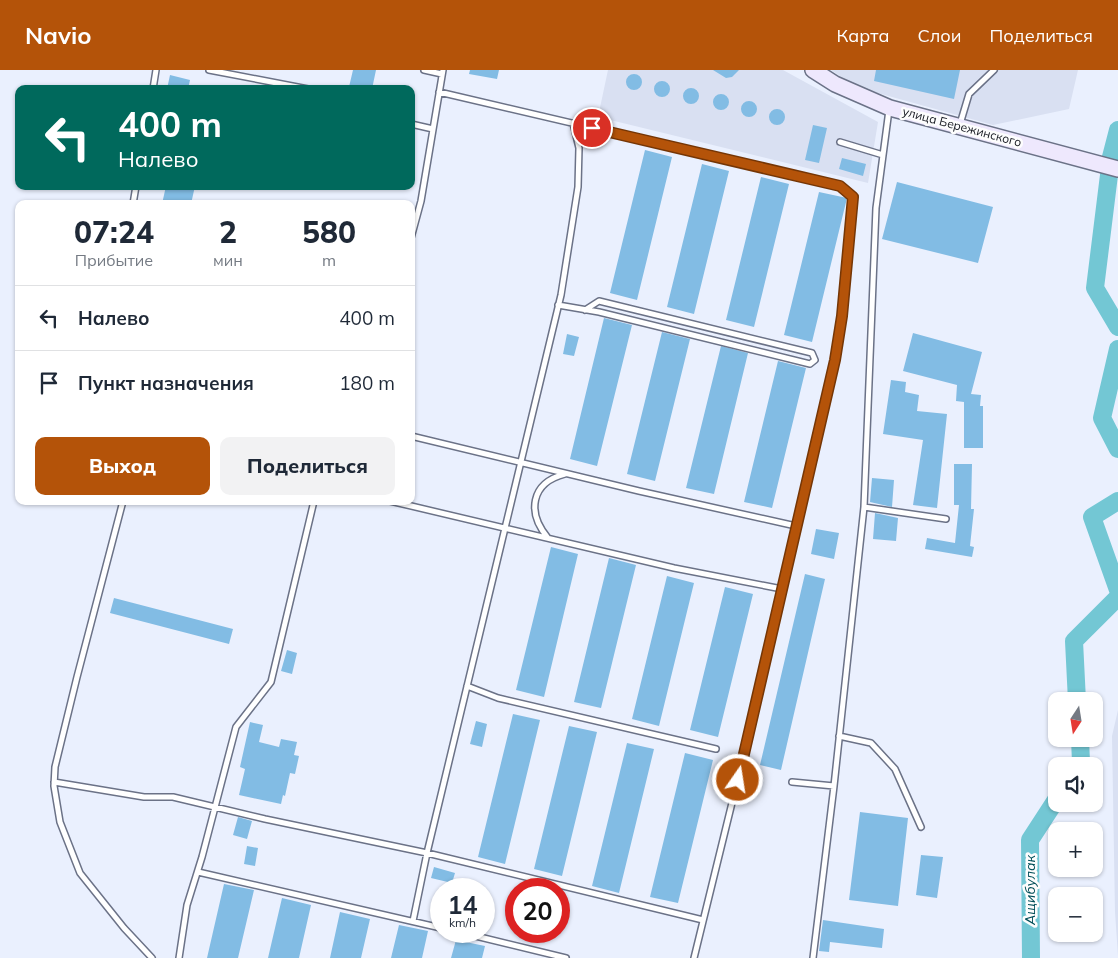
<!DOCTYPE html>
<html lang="ru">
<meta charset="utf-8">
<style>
body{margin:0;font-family:Mulish,sans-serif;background:#f2f2f3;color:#1f2937;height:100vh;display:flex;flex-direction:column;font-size:19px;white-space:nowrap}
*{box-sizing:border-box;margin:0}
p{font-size:16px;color:#747a83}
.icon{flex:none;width:28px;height:28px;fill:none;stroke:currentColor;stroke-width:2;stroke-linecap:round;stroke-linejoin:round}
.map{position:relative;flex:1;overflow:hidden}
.side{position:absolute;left:15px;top:130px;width:400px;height:305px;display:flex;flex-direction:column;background:#fff;border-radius:10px;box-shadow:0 1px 4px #0004}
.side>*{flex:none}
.top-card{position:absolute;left:15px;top:15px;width:400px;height:105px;border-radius:10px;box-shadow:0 1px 4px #0004;background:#00695c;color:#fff;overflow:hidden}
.needle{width:32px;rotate:192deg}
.controls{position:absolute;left:1048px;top:622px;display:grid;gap:10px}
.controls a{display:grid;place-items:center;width:55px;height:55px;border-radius:10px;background:#fff;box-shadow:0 1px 4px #0004;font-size:25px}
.speed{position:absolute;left:430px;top:808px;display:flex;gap:10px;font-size:25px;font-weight:700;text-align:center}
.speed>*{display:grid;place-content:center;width:65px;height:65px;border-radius:50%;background:#fff;box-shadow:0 1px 4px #0004;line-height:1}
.speed small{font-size:12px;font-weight:400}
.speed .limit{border:8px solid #d22;background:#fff;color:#111}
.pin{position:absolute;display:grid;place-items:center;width:42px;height:42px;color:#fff;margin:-21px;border:2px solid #fff;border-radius:50%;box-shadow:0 1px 5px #0007}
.me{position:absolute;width:55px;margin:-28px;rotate:13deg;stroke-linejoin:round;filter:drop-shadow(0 0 4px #0008)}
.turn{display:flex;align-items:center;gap:18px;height:105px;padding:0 20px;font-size:22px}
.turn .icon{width:65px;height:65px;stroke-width:2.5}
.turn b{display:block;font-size:35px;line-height:42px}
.eta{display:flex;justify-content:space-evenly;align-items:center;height:85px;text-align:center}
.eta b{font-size:30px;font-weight:800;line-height:35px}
.primary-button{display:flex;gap:10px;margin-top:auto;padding:10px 20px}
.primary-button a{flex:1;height:58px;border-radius:10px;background:#b45309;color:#fff;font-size:20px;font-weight:800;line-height:58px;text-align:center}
.primary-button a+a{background:#f2f2f3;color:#1f2937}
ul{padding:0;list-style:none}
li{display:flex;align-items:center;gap:15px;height:65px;padding:0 20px;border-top:1px solid #e0e1e3}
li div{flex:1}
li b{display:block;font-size:19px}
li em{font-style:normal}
header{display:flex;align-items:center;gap:30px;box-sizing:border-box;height:70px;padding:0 25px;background:#b45309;color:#fff}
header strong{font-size:24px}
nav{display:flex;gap:28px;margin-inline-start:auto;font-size:18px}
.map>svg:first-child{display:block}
.built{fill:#d9e0f2}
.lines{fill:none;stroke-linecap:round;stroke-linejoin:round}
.river{stroke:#73c7d4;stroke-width:18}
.building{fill:#82bce4}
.lane-casing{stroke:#6b7287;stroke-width:8}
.secondary-casing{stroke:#6b7287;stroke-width:18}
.lane{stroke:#fff;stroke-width:5}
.secondary{stroke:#eee8fd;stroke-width:15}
.route-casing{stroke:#753606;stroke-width:12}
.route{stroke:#b45309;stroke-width:9}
.labels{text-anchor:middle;stroke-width:5;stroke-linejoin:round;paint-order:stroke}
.street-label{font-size:12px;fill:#151820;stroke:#fdfdfd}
.water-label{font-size:14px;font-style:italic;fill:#004e58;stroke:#fdfdfd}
</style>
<header>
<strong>Navio</strong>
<nav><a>Карта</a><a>Слои</a><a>Поделиться</a></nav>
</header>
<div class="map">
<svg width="1118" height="888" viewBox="0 0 1118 888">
<rect width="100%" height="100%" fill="#eaf0fe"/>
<path class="built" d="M 608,0 L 783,0 L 878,52 L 868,113 L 598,47 Z
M 831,0 L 1078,0 L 1069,39 L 993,55 L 856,17 Z
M 1118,640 L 1118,886 L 1115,842 L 1112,666 Z"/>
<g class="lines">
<path class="river" d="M 1111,87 L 1118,60
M 1109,105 L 1095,218 L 1118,257
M 1118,279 L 1102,348 L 1118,379
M 1118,431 L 1092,447 L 1118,520
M 1077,631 L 1074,571 L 1118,527
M 1078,696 L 1081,692 L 1080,669
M 1031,888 L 1030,770 L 1056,730"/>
</g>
<path class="building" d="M 353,0 L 376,0 L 372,19 L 349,17 Z
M 470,0 L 499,0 L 497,9 L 469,4 Z
M 713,0 L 739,0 L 732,7 L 726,8 Z
M 876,0 L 960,0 L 954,29 L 874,11 Z
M626 12a8 8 0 1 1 16 0a8 8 0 1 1-16 0Z
M 170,5 L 190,10 L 188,19 L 167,19 Z
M654 19a8 8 0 1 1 16 0a8 8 0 1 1-16 0Z
M683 26a8 8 0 1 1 16 0a8 8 0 1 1-16 0Z
M713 32a8 8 0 1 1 16 0a8 8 0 1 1-16 0Z
M741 39a8 8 0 1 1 16 0a8 8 0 1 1-16 0Z
M769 47a8 8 0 1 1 16 0a8 8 0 1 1-16 0Z
M 813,55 L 827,58 L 819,93 L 805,90 Z
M 645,80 L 672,87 L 637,230 L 610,223 Z
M 842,88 L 866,94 L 863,106 L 839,99 Z
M 702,94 L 729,101 L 694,244 L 667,237 Z
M 761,107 L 789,114 L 754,257 L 726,250 Z
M 897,112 L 993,137 L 978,193 L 882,169 Z
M 166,116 L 195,116 L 191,134 L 162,134 Z
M 819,122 L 847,128 L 812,272 L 784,265 Z
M 604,248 L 632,255 L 597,396 L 570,389 Z
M 662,262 L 690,269 L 655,411 L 627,404 Z
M 913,263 L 982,282 L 971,324 L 981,325 L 980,336 L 983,336 L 983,378 L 964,378 L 964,332 L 956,331 L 957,315 L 903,301 Z
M 567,264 L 579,267 L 574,286 L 563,284 Z
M 721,276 L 748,283 L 714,424 L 686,418 Z
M 778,291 L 806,298 L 772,438 L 744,432 Z
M 891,310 L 906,312 L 905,322 L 919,325 L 917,341 L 947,344 L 937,438 L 913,435 L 923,370 L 883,364 Z
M 954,394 L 972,394 L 971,439 L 974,439 L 970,476 L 974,477 L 972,487 L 925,479 L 927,468 L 955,473 L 959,435 L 954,435 Z
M 872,408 L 894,410 L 892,437 L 870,432 Z
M 875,443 L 898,448 L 896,471 L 873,469 Z
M 816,459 L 839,463 L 834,489 L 811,484 Z
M 551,477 L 578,484 L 544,627 L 516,620 Z
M 609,488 L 636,495 L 601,638 L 574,632 Z
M 805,504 L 825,509 L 781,700 L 760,695 Z
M 667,506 L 694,513 L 659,656 L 632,649 Z
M 725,517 L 753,524 L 718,667 L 690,660 Z
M 114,528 L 233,559 L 229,574 L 110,543 Z
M 287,580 L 297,583 L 292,604 L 281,601 Z
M 513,644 L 540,650 L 505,794 L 478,787 Z
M 476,651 L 487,654 L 482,677 L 470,674 Z
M 250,652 L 263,655 L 259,672 L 279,677 L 281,669 L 297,672 L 294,685 L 299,686 L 295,704 L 290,703 L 285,726 L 283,725 L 281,734 L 239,725 L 245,699 L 240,697 Z
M 569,656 L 597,662 L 562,806 L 534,799 Z
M 627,673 L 654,679 L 619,823 L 592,816 Z
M 685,683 L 713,690 L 678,833 L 650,827 Z
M 860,742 L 908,748 L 898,836 L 849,830 Z
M 238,747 L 252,751 L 247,769 L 233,765 Z
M 247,776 L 258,778 L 255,796 L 244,794 Z
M 921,785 L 943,787 L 937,828 L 916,825 Z
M 434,797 L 455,803 L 452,813 L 431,808 Z
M 224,814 L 254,820 L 238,888 L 207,888 Z
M 282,828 L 311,835 L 299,888 L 268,888 Z
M 340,842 L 370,849 L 361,888 L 330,888 Z
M 823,850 L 884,859 L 882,878 L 830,872 L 829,882 L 819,881 Z
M 399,855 L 428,861 L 422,888 L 391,888 Z
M 456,870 L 485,876 L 482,888 L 451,888 Z"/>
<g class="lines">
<defs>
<path id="lane" d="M 209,0 L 308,19
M 424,0 L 442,4
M 153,19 L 156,0
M 439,22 L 841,116 L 853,127 L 842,246 L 835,290 L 742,692 L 694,888
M 411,54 L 433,59
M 960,54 L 969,24 L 994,0
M 840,72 L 883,85
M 133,134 L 136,116
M 411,168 L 421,131 L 443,0
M 558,235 L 599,242 L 810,294 L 815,290 L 812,283 L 599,231 L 585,240
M 411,366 L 639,421 L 796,456
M 123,431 L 77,607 L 55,697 L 54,716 L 60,752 L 80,803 L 124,858 L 152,888
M 390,431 L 674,498 L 782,519
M 864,437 L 946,449
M 548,468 C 527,443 530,413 565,404
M 467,616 L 498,628 L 716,679
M 839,666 L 871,673 L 895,699 L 921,757
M 54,712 L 144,727 L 173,727 L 265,749 L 427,783 L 703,850
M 792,712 L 834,716
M 198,802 L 441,858
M 413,851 L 427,783 L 561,225 L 578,117 L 579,78 L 573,53
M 455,861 L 566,888
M 179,888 L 187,835 L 202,787 L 236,657 L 271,612 L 314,431
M 813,888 L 834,716 L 864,437 L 876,138 L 889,40"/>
<path id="secondary" d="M 813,0 L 835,14 L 890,38 L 1118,99"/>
</defs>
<use href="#lane" class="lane-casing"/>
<use href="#secondary" class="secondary-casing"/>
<use href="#lane" class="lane"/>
<use href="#secondary" class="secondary"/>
</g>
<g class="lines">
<defs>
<path id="route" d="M 592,58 L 840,116 L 853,127 L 842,246 L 835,290 L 738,710"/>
</defs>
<use href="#route" class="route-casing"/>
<use href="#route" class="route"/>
</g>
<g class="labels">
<g class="street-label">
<text transform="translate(962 57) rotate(15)" y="4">улица Бережинского</text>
</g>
<g class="water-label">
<text transform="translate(1030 820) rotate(-90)" y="5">Ащибулак</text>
</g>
</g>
</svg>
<div class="controls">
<a><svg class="needle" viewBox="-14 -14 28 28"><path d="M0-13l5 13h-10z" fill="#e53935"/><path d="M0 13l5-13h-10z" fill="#747a83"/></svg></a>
<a><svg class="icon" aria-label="sound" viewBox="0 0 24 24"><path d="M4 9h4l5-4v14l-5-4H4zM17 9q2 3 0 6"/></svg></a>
<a>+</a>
<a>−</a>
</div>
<div class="speed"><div>14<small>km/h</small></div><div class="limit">20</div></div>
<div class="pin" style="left:592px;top:58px;background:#d93025"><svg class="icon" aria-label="arrive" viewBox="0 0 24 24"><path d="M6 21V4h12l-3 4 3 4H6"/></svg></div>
<svg class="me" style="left:738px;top:710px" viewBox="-20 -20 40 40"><circle r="17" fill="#b45309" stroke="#fff" stroke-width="3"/><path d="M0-11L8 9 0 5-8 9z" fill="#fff"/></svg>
<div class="top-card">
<div class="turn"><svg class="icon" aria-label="left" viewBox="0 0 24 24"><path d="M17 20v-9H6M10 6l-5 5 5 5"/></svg><div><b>400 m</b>Налево</div></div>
</div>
<section class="side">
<div class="eta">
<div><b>07:24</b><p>Прибытие</p></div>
<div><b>2</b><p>мин</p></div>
<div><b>580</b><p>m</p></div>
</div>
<ul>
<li><svg class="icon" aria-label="left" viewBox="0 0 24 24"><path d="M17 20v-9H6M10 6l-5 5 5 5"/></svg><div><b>Налево</b></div><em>400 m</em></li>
<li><svg class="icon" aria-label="arrive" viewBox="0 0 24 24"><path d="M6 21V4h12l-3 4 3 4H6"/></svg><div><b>Пункт назначения</b></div><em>180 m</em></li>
</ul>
<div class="primary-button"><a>Выход</a><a>Поделиться</a></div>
</section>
</div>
